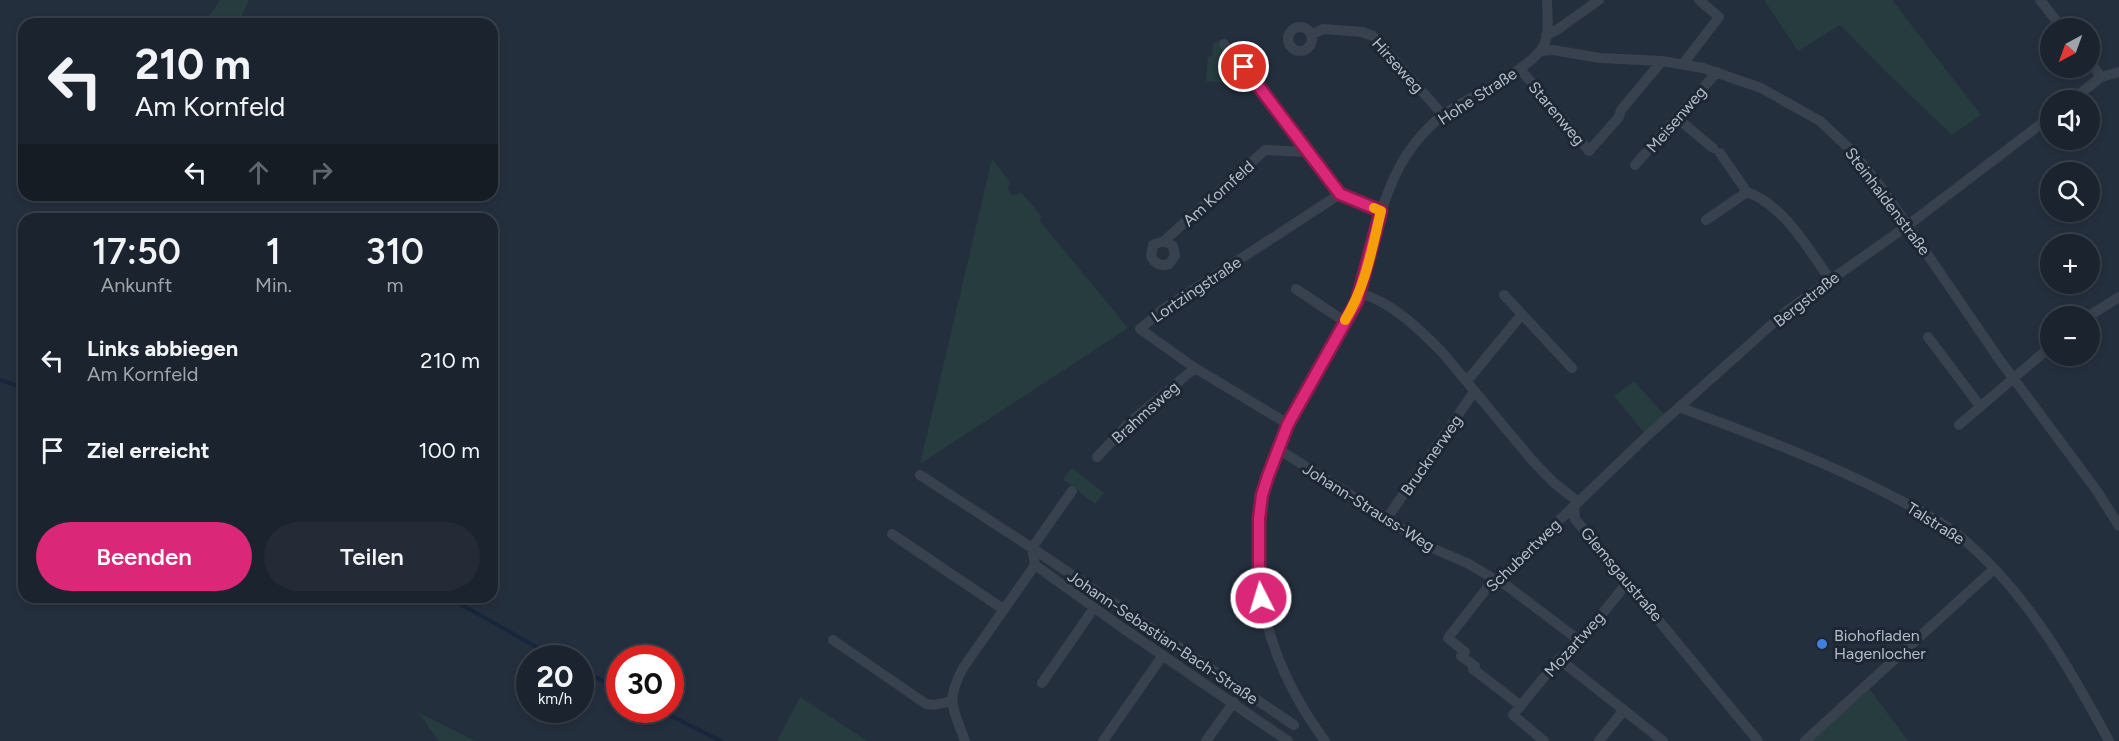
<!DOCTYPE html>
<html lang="de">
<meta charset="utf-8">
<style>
body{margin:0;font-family:Figtree,sans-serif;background:#242b36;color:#f1f3f6;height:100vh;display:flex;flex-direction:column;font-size:22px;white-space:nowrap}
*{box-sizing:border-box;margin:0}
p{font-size:20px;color:#a0a4aa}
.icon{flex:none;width:33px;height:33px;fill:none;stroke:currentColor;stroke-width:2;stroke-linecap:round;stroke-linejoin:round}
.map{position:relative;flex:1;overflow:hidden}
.details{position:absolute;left:18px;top:213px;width:480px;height:390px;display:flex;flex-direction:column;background:#1b232e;border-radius:18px;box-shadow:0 3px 9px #0003,0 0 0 2px #39404a}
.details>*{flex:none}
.top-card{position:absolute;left:18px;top:18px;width:480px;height:183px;border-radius:18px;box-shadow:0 3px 9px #0003,0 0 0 2px #39404a;background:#1b232e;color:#f1f3f6;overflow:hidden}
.needle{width:39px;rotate:221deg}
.tools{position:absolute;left:2040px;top:18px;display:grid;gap:12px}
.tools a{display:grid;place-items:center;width:60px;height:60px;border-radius:50%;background:#1b232e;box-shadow:0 3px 9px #0003,0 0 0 2px #39404a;font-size:30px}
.speed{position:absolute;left:516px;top:645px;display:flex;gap:12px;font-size:30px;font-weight:700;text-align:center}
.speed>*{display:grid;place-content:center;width:78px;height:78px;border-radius:50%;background:#1b232e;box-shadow:0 3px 9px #0003,0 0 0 2px #39404a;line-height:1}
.speed small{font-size:15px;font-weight:400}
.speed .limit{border:9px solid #d22;background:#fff;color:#111}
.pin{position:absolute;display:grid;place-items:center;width:51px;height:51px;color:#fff;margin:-26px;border:3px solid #fff;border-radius:50%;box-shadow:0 2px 6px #0007}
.me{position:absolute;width:66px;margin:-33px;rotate:355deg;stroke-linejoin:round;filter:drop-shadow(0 0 4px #0008)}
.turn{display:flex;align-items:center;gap:21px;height:126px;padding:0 18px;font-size:27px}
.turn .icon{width:78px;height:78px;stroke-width:2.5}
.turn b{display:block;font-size:42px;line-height:51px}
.lanes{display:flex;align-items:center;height:57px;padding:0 18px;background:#0003;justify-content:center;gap:30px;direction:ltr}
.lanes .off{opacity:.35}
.eta{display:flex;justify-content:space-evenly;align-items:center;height:102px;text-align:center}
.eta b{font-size:36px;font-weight:600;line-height:42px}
.button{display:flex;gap:12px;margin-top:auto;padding:12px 18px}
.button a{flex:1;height:69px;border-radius:36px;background:#db2777;color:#fff;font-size:24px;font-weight:600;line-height:69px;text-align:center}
.button a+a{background:#242b36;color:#f1f3f6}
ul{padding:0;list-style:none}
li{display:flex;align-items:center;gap:18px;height:90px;padding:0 18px}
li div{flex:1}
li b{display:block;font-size:22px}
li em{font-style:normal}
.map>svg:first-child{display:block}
.green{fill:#263c3f}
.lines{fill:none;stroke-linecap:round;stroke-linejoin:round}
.stream{stroke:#17263c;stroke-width:4}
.street{stroke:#38414e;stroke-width:10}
.route-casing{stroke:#8e194d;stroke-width:15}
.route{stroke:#db2777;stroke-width:10}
.slow{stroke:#f59e0b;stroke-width:10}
.shop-dot{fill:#3f7fe0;stroke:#1d2633;stroke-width:2}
.labels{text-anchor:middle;stroke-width:6;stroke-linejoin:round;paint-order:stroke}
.street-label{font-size:16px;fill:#b4bcc9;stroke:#1d2633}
.poi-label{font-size:16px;fill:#b4bcc9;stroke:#1d2633;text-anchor:start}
</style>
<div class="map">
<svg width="2119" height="741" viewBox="0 0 2119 741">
<rect width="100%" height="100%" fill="#242f3e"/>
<path class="green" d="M 220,0 L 249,0 L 238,24 L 204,24 Z
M 1764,0 L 1892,0 L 1981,115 L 1952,135 L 1885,71 L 1840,25 L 1798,51 Z
M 1217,41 L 1251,85 L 1206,81 L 1208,57 L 1212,56 L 1213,44 Z
M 992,159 L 1010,182 L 1008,189 L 1012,195 L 1022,193 L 1042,217 L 1039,220 L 1128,328 L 920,464 Z
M 1634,381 L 1667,418 L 1647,436 L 1614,396 Z
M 1072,468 L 1104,493 L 1095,504 L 1063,479 Z
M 1866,684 L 1908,741 L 1807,741 Z
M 800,697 L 867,741 L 777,741 Z
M 419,713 L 475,741 L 439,741 Z"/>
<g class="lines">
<path class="stream" d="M 0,380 L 24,388
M 448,597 L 556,658
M 580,670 L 620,689
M 659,710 L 721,741"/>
<path class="street" d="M 2040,0 L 2062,28
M1288 39a12 12 0 1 1 24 0a12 12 0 1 1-24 0Z
M 1311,35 L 1323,29 L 1362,32 L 1373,36 L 1443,115
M 1546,35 L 1557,30 L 1599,0
M 1224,44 L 1340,194 L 1381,211
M 1540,51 L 1553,50 L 1600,58 L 1662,61 L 1703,68 L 1761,88 L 1820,121 L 1853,152 L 1884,191 L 1999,359 L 2097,491 L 2119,526
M 2090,62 L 2101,77
M 1683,64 L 1719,17 L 1699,0
M 1520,69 L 1589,151 L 1619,117 L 1621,110 L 1662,61
M 2072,100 L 2101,77 L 2119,72
M 1677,118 L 1713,148
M 1720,153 L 1747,192
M 1635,165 L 1717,72
M 1706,220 L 1747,192 C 1785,206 1807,248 1830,279
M 1164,241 L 1173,246 L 1175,256 L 1169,264 C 1161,267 1155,264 1151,256 L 1153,245 L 1164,241 L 1265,150 L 1309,152
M 1296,289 L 1344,321
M 1360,293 C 1393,303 1418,328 1442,352 L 1531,459 L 1553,482 L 1577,501
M 1504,295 L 1572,368
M 2089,316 L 2119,297
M 1928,337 L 1980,406
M 1467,381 L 1522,314
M 1679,407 C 1756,436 1833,464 1905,503 C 1928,515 1951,527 1970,545 C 2029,597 2072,672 2109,741
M 1288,424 L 1195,368 L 1140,329 L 1162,310 L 1340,194
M 1959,425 L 2050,347
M 1278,449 L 1387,518 L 1425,545 L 1467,563 L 1494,579
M 1097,457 L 1129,423 L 1195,368
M 920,475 L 1032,548 L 1294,725
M 1577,501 L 1574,506 L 1575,519 L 1758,741
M 1387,518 L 1474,392
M 892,534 L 1003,609
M 1032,548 L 1035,565 L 1124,629 L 1288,741
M 1032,548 L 1072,491
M 1498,579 L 1580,641
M 833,640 L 926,704 L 934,705 L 951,701
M 1559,659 L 1663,741
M 1042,683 L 1094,608
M 1521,706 L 1473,669 L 1475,666 L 1461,656 L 1465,652 L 1448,638 L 1494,579 L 1498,579 L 1647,436 L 1788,310 L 1907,226 L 2050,117
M 965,741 C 953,707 945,702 963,668 L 1035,565
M 1103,741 L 1163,655
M 1206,741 L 1234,702
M 1325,741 C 1254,645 1234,531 1289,422 C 1305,389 1324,358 1341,326 C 1346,317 1353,309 1358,299 C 1364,284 1367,267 1371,251 C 1380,213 1390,175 1415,143 C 1423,133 1434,122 1444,114 C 1469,97 1531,70 1544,45 C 1550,32 1547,14 1547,0
M 1544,741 L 1513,715 L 1559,659 L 1580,641 L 1628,582
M 1599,741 L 1624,710
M 1805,741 L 1994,569"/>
</g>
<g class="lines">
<defs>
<path id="route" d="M 1244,67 L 1340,194 L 1381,211 L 1357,301 L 1288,424 L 1268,476 L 1262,495 L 1259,519 L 1259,568 L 1261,598"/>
</defs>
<use href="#route" class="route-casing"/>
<use href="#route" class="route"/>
<path class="slow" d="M 1345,320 C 1366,286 1372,248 1381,211 L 1374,208"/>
</g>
<circle class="shop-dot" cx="1822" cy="644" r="6"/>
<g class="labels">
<g class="street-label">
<text transform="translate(1398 65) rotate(48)" y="6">Hirseweg</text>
<text transform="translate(1477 96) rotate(-33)" y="6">Hohe Straße</text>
<text transform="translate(1557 113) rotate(50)" y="6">Starenweg</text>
<text transform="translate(1676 119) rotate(-49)" y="6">Meisenweg</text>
<text transform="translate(1218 193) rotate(-42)" y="6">Am Kornfeld</text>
<text transform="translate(1888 201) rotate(53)" y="6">Steinhaldenstraße</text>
<text transform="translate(1196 289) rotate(-34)" y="6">Lortzingstraße</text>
<text transform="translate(1806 299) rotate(-38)" y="6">Bergstraße</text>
<text transform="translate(1145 412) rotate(-42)" y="6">Brahmsweg</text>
<text transform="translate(1431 455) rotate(-55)" y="6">Brucknerweg</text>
<text transform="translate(1369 507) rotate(32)" y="6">Johann-Strauss-Weg</text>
<text transform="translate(1936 523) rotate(32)" y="6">Talstraße</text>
<text transform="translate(1523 555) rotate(-44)" y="6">Schubertweg</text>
<text transform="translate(1622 574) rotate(50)" y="6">Glemsgaustraße</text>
<text transform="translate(1163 637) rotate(34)" y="6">Johann-Sebastian-Bach-Straße</text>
<text transform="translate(1574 644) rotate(-48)" y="6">Mozartweg</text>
</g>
<g class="poi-label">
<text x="1834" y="641">Biohofladen<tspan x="1834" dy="18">Hagenlocher</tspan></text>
</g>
</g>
</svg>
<div class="tools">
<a><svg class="needle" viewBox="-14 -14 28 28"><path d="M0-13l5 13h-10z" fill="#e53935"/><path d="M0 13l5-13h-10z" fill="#a0a4aa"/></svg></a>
<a><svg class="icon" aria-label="sound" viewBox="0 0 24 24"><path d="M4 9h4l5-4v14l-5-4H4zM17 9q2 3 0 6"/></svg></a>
<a><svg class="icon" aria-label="search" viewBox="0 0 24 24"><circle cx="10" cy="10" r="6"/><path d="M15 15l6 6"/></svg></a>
<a>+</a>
<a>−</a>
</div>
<div class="speed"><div>20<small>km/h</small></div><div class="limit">30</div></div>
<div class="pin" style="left:1244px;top:67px;background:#d93025"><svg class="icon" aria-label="arrive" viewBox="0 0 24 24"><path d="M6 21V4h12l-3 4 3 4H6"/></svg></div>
<svg class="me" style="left:1261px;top:598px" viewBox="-20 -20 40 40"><circle r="17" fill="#db2777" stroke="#fff" stroke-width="3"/><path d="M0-11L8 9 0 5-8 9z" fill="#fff"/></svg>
<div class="top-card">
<div class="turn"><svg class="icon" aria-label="left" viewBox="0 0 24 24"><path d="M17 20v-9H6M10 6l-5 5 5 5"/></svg><div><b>210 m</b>Am Kornfeld</div></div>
<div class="lanes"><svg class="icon" aria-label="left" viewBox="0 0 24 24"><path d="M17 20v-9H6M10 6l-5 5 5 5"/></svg><svg class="icon off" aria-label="ahead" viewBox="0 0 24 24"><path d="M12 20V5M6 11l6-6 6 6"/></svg><svg class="icon off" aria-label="right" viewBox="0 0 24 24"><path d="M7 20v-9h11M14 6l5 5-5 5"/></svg></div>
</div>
<section class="details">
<div class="eta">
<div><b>17:50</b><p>Ankunft</p></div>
<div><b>1</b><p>Min.</p></div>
<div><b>310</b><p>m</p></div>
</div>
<ul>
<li><svg class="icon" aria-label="left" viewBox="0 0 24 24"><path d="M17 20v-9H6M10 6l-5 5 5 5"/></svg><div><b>Links abbiegen</b><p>Am Kornfeld</p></div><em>210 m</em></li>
<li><svg class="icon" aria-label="arrive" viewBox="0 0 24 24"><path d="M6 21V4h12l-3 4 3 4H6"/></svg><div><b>Ziel erreicht</b></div><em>100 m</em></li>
</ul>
<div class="button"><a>Beenden</a><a>Teilen</a></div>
</section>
</div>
